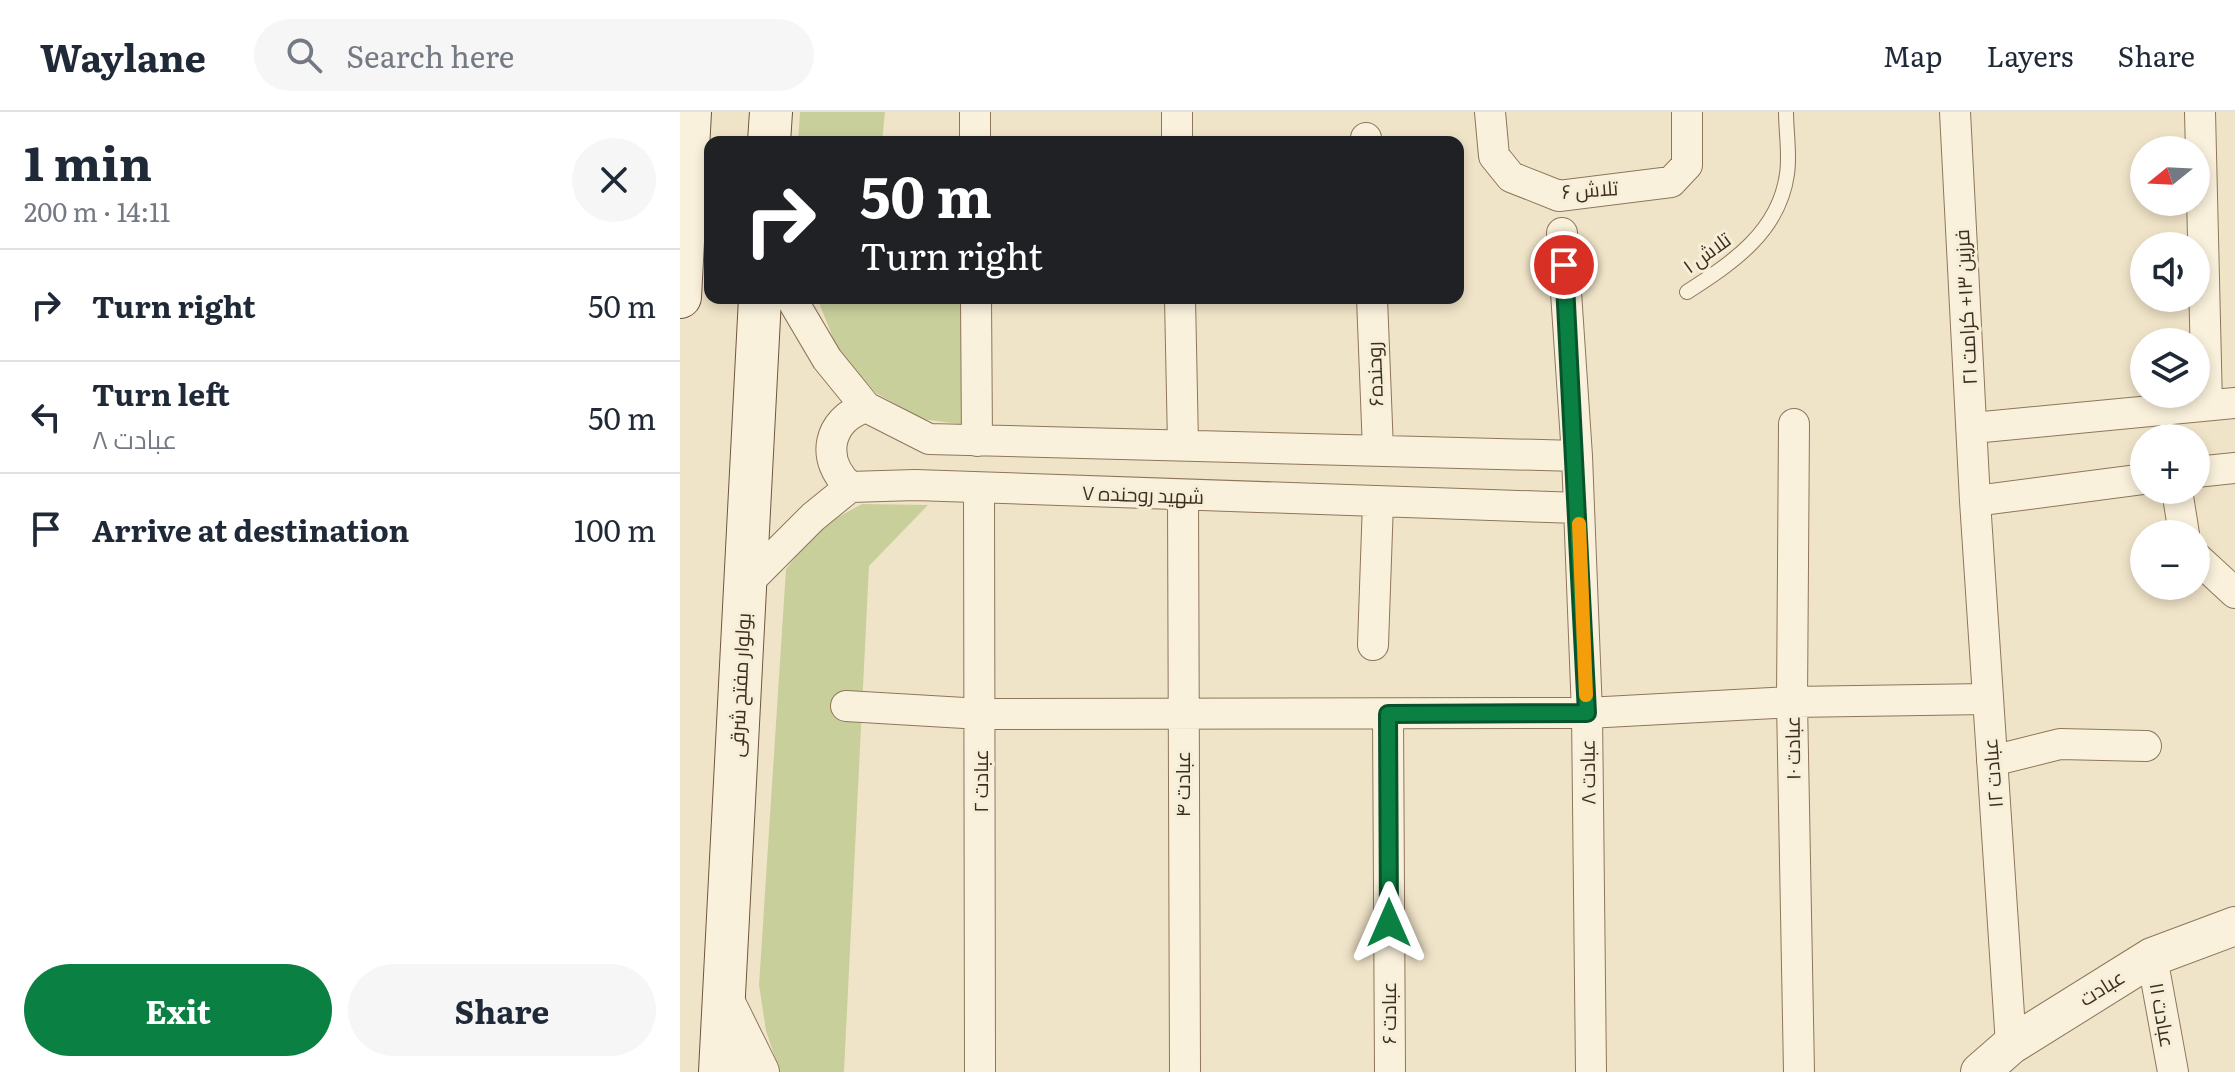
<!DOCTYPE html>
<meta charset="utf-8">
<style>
body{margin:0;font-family:Literata,Cairo,serif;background:#f6f6f7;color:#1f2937;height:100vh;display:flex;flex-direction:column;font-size:30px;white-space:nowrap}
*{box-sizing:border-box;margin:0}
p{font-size:26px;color:#747a83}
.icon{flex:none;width:44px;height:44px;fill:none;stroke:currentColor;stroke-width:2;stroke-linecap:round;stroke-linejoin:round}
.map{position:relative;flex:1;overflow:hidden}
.side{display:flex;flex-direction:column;background:#fff;width:680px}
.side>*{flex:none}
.top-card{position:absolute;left:24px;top:24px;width:760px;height:168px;border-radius:16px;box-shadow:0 4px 12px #0003;background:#202124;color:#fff;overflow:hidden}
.needle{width:52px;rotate:252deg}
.buttons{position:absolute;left:1450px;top:24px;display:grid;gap:16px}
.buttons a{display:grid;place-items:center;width:80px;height:80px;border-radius:50%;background:#fff;box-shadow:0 4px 12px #0003;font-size:40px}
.pin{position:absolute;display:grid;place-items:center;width:68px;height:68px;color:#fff;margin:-34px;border:4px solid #fff;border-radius:50%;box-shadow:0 2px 8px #0007}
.me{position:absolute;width:88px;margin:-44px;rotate:0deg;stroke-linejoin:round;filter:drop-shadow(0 0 6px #0008)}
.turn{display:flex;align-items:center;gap:28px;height:168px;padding:0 24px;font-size:36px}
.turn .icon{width:104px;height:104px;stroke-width:2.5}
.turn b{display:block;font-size:56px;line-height:68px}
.round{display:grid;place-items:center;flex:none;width:84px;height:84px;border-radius:42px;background:#f6f6f7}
.headline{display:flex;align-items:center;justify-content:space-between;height:136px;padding:0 24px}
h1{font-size:48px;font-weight:700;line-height:60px}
.cta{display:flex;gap:16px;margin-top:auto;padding:16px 24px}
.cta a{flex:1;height:92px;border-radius:48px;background:#0b8043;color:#fff;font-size:32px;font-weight:700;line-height:92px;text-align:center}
.cta a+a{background:#f6f6f7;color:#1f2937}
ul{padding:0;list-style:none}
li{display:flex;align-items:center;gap:24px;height:112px;padding:0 24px;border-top:2px solid #e0e1e3}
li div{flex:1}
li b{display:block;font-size:30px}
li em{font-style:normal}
header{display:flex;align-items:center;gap:48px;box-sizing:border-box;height:112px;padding:0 40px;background:#fff;border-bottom:2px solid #e0e1e3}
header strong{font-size:38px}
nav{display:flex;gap:44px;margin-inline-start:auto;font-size:28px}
.search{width:560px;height:72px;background:#f6f6f7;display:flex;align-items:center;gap:20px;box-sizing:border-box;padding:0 28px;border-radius:44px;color:#747a83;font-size:30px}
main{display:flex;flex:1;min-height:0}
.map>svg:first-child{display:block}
.green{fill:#c9cf9b}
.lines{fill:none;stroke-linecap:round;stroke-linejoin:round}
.service-casing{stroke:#8d765c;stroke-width:16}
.minor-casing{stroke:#8d765c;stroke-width:32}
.tertiary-casing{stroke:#8d765c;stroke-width:40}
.secondary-casing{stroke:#6f573f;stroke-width:44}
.service{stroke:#faf1dc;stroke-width:14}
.minor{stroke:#faf1dc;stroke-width:30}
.tertiary{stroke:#faf1dc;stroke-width:38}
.secondary{stroke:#faf1dc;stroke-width:42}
.route-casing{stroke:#07532c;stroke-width:20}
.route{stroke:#0b8043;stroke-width:14}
.slow{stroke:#f59e0b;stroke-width:14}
.labels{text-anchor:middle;stroke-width:6;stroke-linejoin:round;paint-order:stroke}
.street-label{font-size:20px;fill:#3d2e20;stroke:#f7eed8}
</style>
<header>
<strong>Waylane</strong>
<div class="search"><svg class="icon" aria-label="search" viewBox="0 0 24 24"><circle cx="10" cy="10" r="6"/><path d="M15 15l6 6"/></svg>Search here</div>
<nav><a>Map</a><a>Layers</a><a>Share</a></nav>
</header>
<main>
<section class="side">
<div class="headline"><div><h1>1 min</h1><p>200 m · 14:11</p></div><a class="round"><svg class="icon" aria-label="close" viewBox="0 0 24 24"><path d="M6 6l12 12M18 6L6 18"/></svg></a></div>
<ul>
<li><svg class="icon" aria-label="right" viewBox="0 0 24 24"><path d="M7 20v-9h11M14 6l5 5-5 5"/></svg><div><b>Turn right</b></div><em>50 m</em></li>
<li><svg class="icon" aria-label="left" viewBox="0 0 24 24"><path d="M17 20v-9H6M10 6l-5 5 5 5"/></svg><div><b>Turn left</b><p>عبادت ۸</p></div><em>50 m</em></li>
<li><svg class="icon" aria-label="arrive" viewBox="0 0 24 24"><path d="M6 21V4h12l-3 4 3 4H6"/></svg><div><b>Arrive at destination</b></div><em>100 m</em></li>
</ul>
<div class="cta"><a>Exit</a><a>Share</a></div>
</section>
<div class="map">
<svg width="1555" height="960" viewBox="0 0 1555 960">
<rect width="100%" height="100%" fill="#f0e4c8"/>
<path class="green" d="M 120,0 L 205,0 L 202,30 L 118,30 Z
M 137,186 L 285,186 L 286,313 L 242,307 L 196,281 L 158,238 Z
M 182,392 L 248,393 L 189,454 L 164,960 L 100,960 L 86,919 L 79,873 L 106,457 L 138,416 Z"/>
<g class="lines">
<defs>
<path id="service" d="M 1007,180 C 1052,151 1099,120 1107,62 C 1110,42 1106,20 1106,0"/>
<path id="minor" d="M 295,0 L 295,30
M 497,0 L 497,30
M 810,0 L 814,44 L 831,65 L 879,84 L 991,70 L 1007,53 L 1007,0
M 1275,0 L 1295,389 L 1331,933
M 1520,0 L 1527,293
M 686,26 L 686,30
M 882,121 L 897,344 L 907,601 L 911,960
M 111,186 L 147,247 L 186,295 L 249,327 L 897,344
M 296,186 L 297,329
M 500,186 L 503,332
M 692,186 L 698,338
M 1114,312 L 1112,590 L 1119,960
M 1293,316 L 1555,291
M 1516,360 L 1555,356
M 170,375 C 140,348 147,308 186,295
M 299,377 L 300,960
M 1497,378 L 1504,422
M 503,384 L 505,960
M 1295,389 L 1464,367
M 1516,445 L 1555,481
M 66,472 L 133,405 L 170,375 L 235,373 L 898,396
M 693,533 L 698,390
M 166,594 L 301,602 L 907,601 L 1112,590 L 1307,587
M 708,602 L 710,960
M 1312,649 L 1380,632 L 1466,634
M 1472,845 L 1493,960"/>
<path id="tertiary" d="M 44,887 L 80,960
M 1300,960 L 1331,933 L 1472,845 L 1555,814"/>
<path id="secondary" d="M 89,30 L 91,0
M 0,185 L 10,0
M 40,960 L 80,186"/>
</defs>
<use href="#service" class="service-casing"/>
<use href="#minor" class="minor-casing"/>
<use href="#tertiary" class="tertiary-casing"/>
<use href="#secondary" class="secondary-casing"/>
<use href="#service" class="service"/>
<use href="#minor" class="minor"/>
<use href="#tertiary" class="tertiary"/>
<use href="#secondary" class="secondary"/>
</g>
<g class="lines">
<defs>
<path id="route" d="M 709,811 L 708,602 L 907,601 L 884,153"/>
</defs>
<use href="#route" class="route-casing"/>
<use href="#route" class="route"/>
<path class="slow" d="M 899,412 L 906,583"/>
</g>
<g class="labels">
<g class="street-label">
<text transform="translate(910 78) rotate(-4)" y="7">تلاش ۶</text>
<text transform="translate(1027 141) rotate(-36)" y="7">تلاش ۱</text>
<text transform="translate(1286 195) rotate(-93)" y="7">فرزین ۱۳+ کرامت ۲۱</text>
<text transform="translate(695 262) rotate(-92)" y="7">روحنده۶</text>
<text transform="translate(463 383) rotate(2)" y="7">شهید روحنده ۷</text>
<text transform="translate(60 573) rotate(-87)" y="7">بولوار مفتح شرقی</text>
<text transform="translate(1113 636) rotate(-91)" y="7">عبادت ۱۰</text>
<text transform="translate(908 660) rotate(-91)" y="7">عبادت ۸</text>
<text transform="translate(1313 661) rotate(-95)" y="7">عبادت ۱۲</text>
<text transform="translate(301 669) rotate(-90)" y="7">عبادت ۲</text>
<text transform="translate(503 672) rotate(-90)" y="7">عبادت ۴</text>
<text transform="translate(1422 876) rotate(-32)" y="7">عبادت</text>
<text transform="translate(709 901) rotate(-90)" y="7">عبادت ۶</text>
<text transform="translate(1482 903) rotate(80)" y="7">عبادت ۱۱</text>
</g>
</g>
</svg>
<div class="buttons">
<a><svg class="needle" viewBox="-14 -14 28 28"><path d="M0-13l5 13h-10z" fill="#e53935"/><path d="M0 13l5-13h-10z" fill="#747a83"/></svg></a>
<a><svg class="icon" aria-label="sound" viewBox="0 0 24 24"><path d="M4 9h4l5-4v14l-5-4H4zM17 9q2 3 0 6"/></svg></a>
<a><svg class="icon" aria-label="layers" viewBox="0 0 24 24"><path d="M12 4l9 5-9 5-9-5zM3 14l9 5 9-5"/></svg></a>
<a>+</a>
<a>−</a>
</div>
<div class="pin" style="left:884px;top:153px;background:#d93025"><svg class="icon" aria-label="arrive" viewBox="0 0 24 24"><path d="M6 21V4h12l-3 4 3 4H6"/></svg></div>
<svg class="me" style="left:709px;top:811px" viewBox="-20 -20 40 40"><path d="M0-17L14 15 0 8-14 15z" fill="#0b8043" stroke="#fff" stroke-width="4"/></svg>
<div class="top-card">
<div class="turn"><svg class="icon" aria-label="right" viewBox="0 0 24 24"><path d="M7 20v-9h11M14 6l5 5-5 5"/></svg><div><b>50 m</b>Turn right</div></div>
</div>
</div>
</main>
